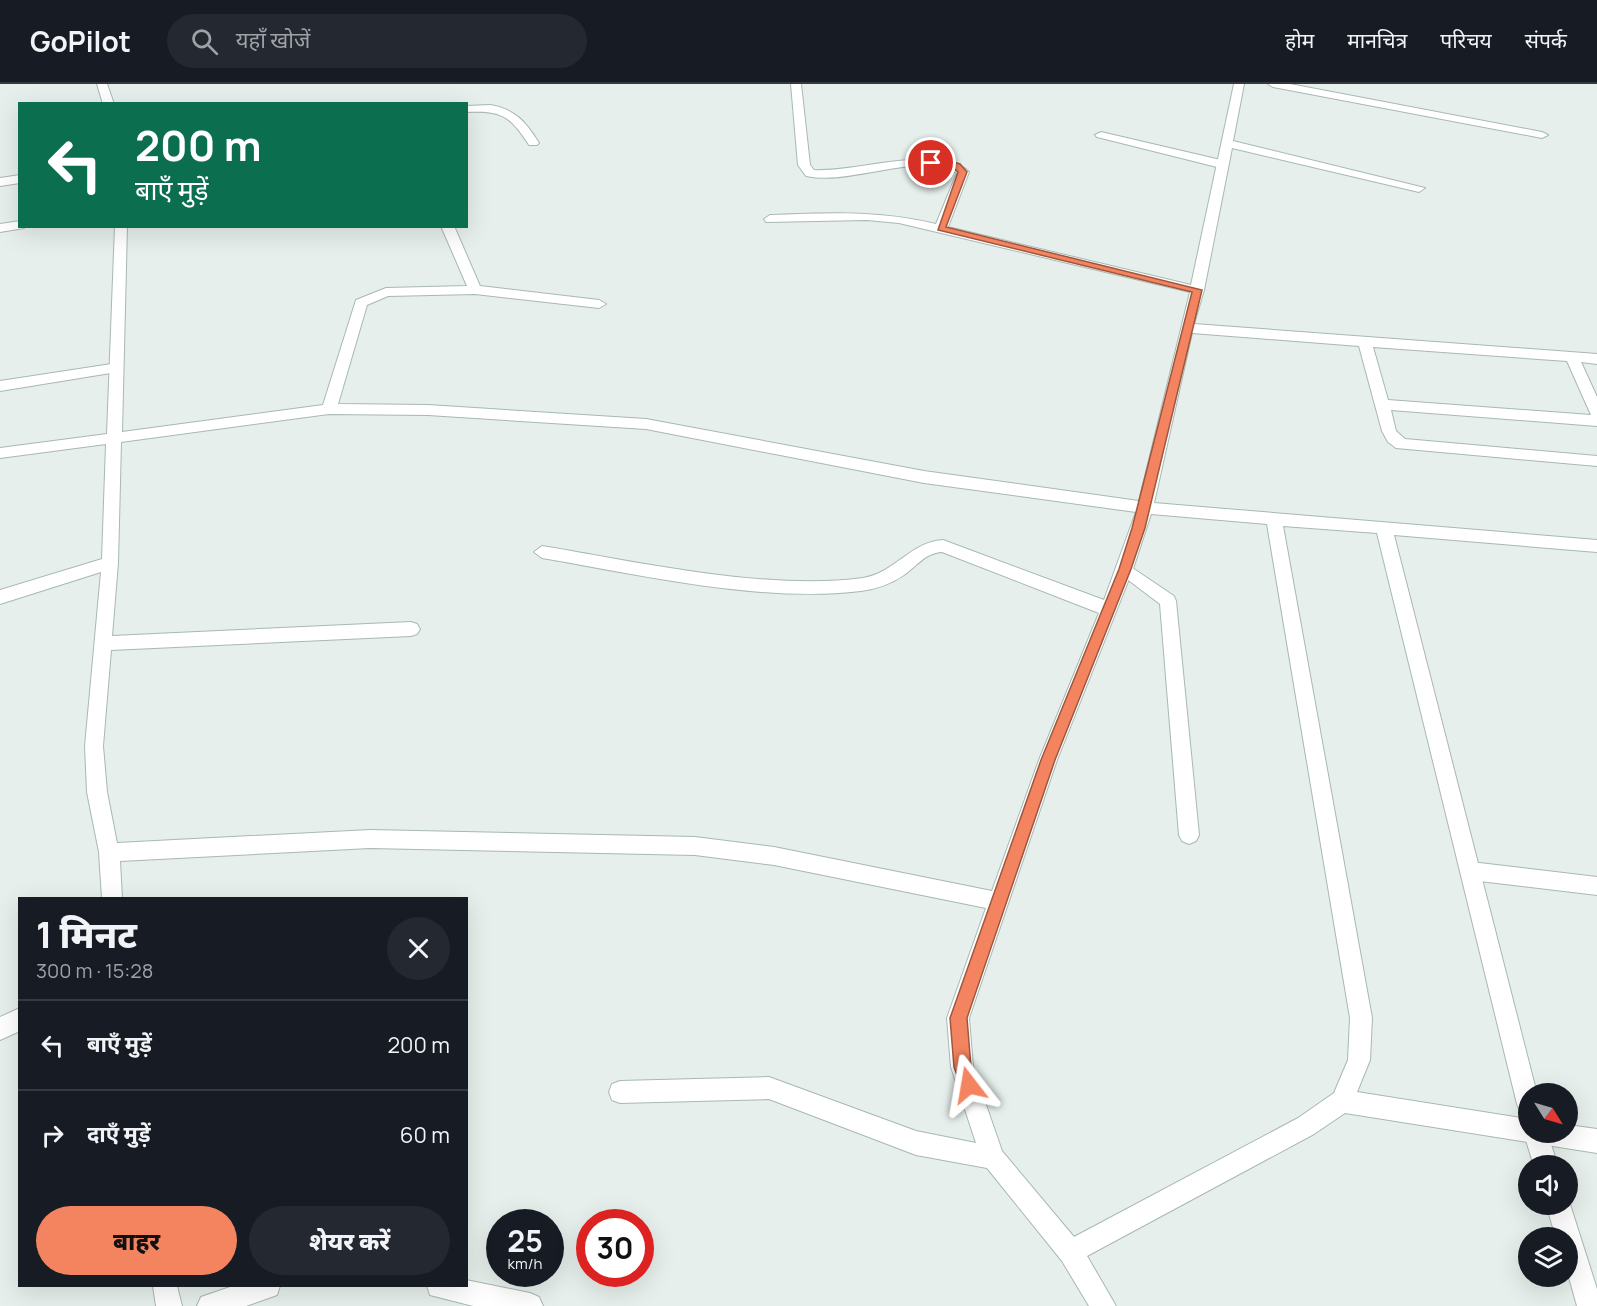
<!DOCTYPE html>
<html lang="hi">
<meta charset="utf-8">
<style>
body{margin:0;font-family:Manrope,"Noto Sans Devanagari",sans-serif;background:#242831;color:#f1f3f6;height:100vh;display:flex;flex-direction:column;font-size:22px;white-space:nowrap}
*{box-sizing:border-box;margin:0}
p{font-size:20px;color:#9ea1a6}
.icon{flex:none;width:33px;height:33px;fill:none;stroke:currentColor;stroke-width:2;stroke-linecap:round;stroke-linejoin:round}
.map{position:relative;flex:1;overflow:hidden}
.sheet{position:absolute;left:18px;top:813px;width:450px;height:390px;display:flex;flex-direction:column;background:#171b24;border-radius:0px;box-shadow:0 6px 24px #0002}
.sheet>*{flex:none}
.banner{position:absolute;left:18px;top:18px;width:450px;height:126px;border-radius:0px;box-shadow:0 6px 24px #0002;background:#0b6e4f;color:#fff;overflow:hidden}
.needle{width:39px;rotate:127deg}
.tools{position:absolute;left:1518px;top:999px;display:grid;gap:12px}
.tools a{display:grid;place-items:center;width:60px;height:60px;border-radius:50%;background:#171b24;box-shadow:0 6px 24px #0002;font-size:30px}
.speed{position:absolute;left:486px;top:1125px;display:flex;gap:12px;font-size:30px;font-weight:700;text-align:center}
.speed>*{display:grid;place-content:center;width:78px;height:78px;border-radius:50%;background:#171b24;box-shadow:0 6px 24px #0002;line-height:1}
.speed small{font-size:15px;font-weight:400}
.speed .limit{border:9px solid #d22;background:#fff;color:#111}
.pin{position:absolute;display:grid;place-items:center;width:51px;height:51px;color:#fff;margin:-26px;border:3px solid #fff;border-radius:50%;box-shadow:0 2px 6px #0007}
.me{position:absolute;width:66px;margin:-33px;rotate:346deg;stroke-linejoin:round;filter:drop-shadow(0 0 4px #0008)}
.turn{display:flex;align-items:center;gap:21px;height:126px;padding:0 18px;font-size:27px}
.turn .icon{width:78px;height:78px;stroke-width:2.5}
.turn b{display:block;font-size:42px;line-height:51px}
.round{display:grid;place-items:center;flex:none;width:63px;height:63px;border-radius:32px;background:#242831}
.summary{display:flex;align-items:center;justify-content:space-between;height:102px;padding:0 18px}
h1{font-size:36px;font-weight:800;line-height:45px}
.button{display:flex;gap:12px;margin-top:auto;padding:12px 18px}
.button a{flex:1;height:69px;border-radius:36px;background:#f4845f;color:#111;font-size:24px;font-weight:800;line-height:69px;text-align:center}
.button a+a{background:#242831;color:#f1f3f6}
ul{padding:0;list-style:none}
li{display:flex;align-items:center;gap:18px;height:90px;padding:0 18px;border-top:2px solid #363941}
li div{flex:1}
li b{display:block;font-size:22px}
li em{font-style:normal}
header{display:flex;align-items:center;gap:36px;box-sizing:border-box;height:84px;padding:0 30px;background:#171b24;border-bottom:2px solid #363941}
header strong{font-size:28px}
nav{display:flex;gap:33px;margin-inline-start:auto;font-size:21px}
.search{width:420px;height:54px;background:#242831;display:flex;align-items:center;gap:15px;box-sizing:border-box;padding:0 21px;border-radius:33px;color:#9ea1a6;font-size:22px}
.map>svg:first-child{display:block}
.lines{fill:none;stroke-linecap:round;stroke-linejoin:round}
.lane-casing{stroke:#a8b8b2;stroke-width:2}
.street-casing{stroke:#a8b8b2;stroke-width:2}
.lane{fill:#fff;fill-rule:evenodd}
.street{fill:#fff;fill-rule:evenodd}
.route{fill:#f4845f;stroke:#9f563e;stroke-width:1.5}
</style>
<header>
<strong>GoPilot</strong>
<div class="search"><svg class="icon" aria-label="search" viewBox="0 0 24 24"><circle cx="10" cy="10" r="6"/><path d="M15 15l6 6"/></svg>यहाँ खोजें</div>
<nav><a>होम</a><a>मानचित्र</a><a>परिचय</a><a>संपर्क</a></nav>
</header>
<div class="map">
<svg width="1597" height="1222" viewBox="0 0 1597 1222">
<rect width="100%" height="100%" fill="#e6efeb"/>
<g class="lines">
<defs>
<path id="lane" d="M 1101,48 L 1225,77 L 1227,80 L 1221,84 L 1097,53 L 1095,51 Z
M 20,137 L 20,142 L 24,144 L 0,148 L 0,140 Z
M 118,279 L 123,281 L 123,287 L 0,307 L 0,297 Z
M 1125,479 L 1174,512 L 1176,517 L 1199,751 L 1196,757 L 1189,760 L 1182,757 L 1179,751 L 1160,520 L 1119,489 L 1117,485 L 1119,481 Z
M 1471,778 L 1597,793 L 1597,811 L 1471,796 L 1464,794 L 1461,787 L 1464,780 Z
M 1528,1042 L 1528,1048 L 1547,1048 L 1558,1082 L 1534,1082 L 1524,1050 Z
M 1568,1114 L 1597,1205 L 1597,1222 L 1577,1222 L 1568,1190 L 1568,1154 L 1556,1154 L 1546,1120 L 1568,1120 Z"/>
<path id="street" d="M 97,0 L 107,0 L 114,20 L 103,20 Z
M 791,0 L 801,0 L 810,81 L 814,86 C 853,89 941,59 969,88 L 948,143 L 1191,201 L 1234,0 L 1244,0 L 1233,57 L 1425,104 L 1419,108 L 1232,64 L 1204,206 L 1194,240 L 1597,270 L 1597,280 L 1581,278 L 1597,313 L 1597,342 L 1391,326 L 1396,347 L 1405,355 L 1597,372 L 1597,382 L 1396,364 L 1388,358 L 1382,347 L 1359,262 L 1192,249 L 1154,419 L 1597,456 L 1597,468 L 1394,451 L 1537,1010 L 1528,1010 L 1528,1031 L 1520,1028 L 1517,1020 L 1377,449 L 1283,442 L 1372,934 L 1370,976 L 1357,1008 L 1528,1035 L 1528,1048 L 1568,1048 L 1568,1041 L 1597,1045 L 1597,1069 L 1345,1029 L 1314,1050 L 1087,1172 L 1116,1222 L 1089,1222 L 1062,1177 L 987,1084 L 916,1071 L 769,1015 L 620,1019 L 612,1016 L 609,1008 L 612,1000 L 620,997 L 769,993 L 916,1047 L 976,1059 L 951,983 L 947,934 L 986,824 L 774,781 L 695,771 L 370,764 L 120,777 L 122,814 L 102,814 L 99,768 L 87,708 L 85,662 L 101,488 L 0,520 L 0,506 L 102,475 L 106,360 L 0,374 L 0,364 L 107,350 L 115,142 L 127,142 L 122,348 L 323,321 L 356,216 L 386,204 L 467,202 L 441,142 L 454,142 L 480,202 L 599,216 L 606,220 L 599,224 L 475,210 L 388,212 L 367,221 L 338,320 L 428,321 L 646,335 L 924,387 L 1139,417 L 1190,208 L 899,139 L 867,136 L 766,138 L 764,135 L 770,131 C 830,129 877,126 936,140 L 957,89 C 916,67 852,102 806,92 L 798,81 ZM 1373,263 L 1567,277 L 1591,331 L 1388,316 ZM 329,330 L 428,331 L 646,345 L 924,399 L 1136,428 L 1104,516 L 943,456 C 910,458 895,489 863,494 C 766,507 639,478 542,462 L 534,468 L 542,474 C 641,491 762,519 861,507 C 876,505 891,500 904,491 C 917,482 925,469 942,468 L 1099,529 L 1039,676 L 992,807 L 774,763 L 695,753 L 370,746 L 117,759 L 107,708 L 103,662 L 111,566 L 411,552 L 417,550 L 420,545 L 417,540 L 411,538 L 112,552 L 118,479 L 121,358 ZM 1151,430 L 1267,440 L 1350,934 L 1348,976 L 1334,1009 L 1298,1034 L 1074,1153 L 1002,1067 L 973,983 L 969,934 L 1057,676 L 1133,485 Z
M 1268,0 L 1290,0 L 1542,48 L 1548,51 L 1542,54 L 1273,3 Z
M 490,21 C 515,25 526,38 539,59 L 537,61 L 529,61 C 510,32 502,26 466,28 L 466,22 Z
M 20,91 L 20,99 L 0,102 L 0,94 Z
M 20,924 L 20,947 L 0,956 L 0,933 Z
M 466,1196 L 530,1209 L 539,1213 L 543,1222 L 473,1222 L 430,1211 L 427,1202 L 466,1202 Z
M 153,1202 L 177,1202 L 182,1222 L 156,1222 Z
M 233,1202 L 280,1202 L 277,1211 L 246,1222 L 197,1222 L 201,1213 Z"/>
</defs>
<use href="#lane" class="lane-casing"/>
<use href="#street" class="street-casing"/>
<use href="#lane" class="lane"/>
<use href="#street" class="street"/>
</g>
<path class="route" d="M 946,76 L 960,80 L 967,88 L 946,143 L 1202,206 L 1145,444 L 1131,485 L 1055,676 L 967,934 L 971,983 L 977,1001 L 975,1007 L 969,1009 L 963,1007 L 954,983 L 950,934 L 1041,676 L 1119,485 L 1132,444 L 1192,208 L 938,146 L 958,88 L 953,84 L 927,79 Z"/>
</svg>
<div class="tools">
<a><svg class="needle" viewBox="-14 -14 28 28"><path d="M0-13l5 13h-10z" fill="#e53935"/><path d="M0 13l5-13h-10z" fill="#9ea1a6"/></svg></a>
<a><svg class="icon" aria-label="sound" viewBox="0 0 24 24"><path d="M4 9h4l5-4v14l-5-4H4zM17 9q2 3 0 6"/></svg></a>
<a><svg class="icon" aria-label="layers" viewBox="0 0 24 24"><path d="M12 4l9 5-9 5-9-5zM3 14l9 5 9-5"/></svg></a>
</div>
<div class="speed"><div>25<small>km/h</small></div><div class="limit">30</div></div>
<div class="pin" style="left:931px;top:79px;background:#d93025"><svg class="icon" aria-label="arrive" viewBox="0 0 24 24"><path d="M6 21V4h12l-3 4 3 4H6"/></svg></div>
<svg class="me" style="left:969px;top:1001px" viewBox="-20 -20 40 40"><path d="M0-17L14 15 0 8-14 15z" fill="#f4845f" stroke="#fff" stroke-width="4"/></svg>
<div class="banner">
<div class="turn"><svg class="icon" aria-label="left" viewBox="0 0 24 24"><path d="M17 20v-9H6M10 6l-5 5 5 5"/></svg><div><b>200 m</b>बाएँ मुड़ें</div></div>
</div>
<section class="sheet">
<div class="summary"><div><h1>1 मिनट</h1><p>300 m · 15:28</p></div><a class="round"><svg class="icon" aria-label="close" viewBox="0 0 24 24"><path d="M6 6l12 12M18 6L6 18"/></svg></a></div>
<ul>
<li><svg class="icon" aria-label="left" viewBox="0 0 24 24"><path d="M17 20v-9H6M10 6l-5 5 5 5"/></svg><div><b>बाएँ मुड़ें</b></div><em>200 m</em></li>
<li><svg class="icon" aria-label="right" viewBox="0 0 24 24"><path d="M7 20v-9h11M14 6l5 5-5 5"/></svg><div><b>दाएँ मुड़ें</b></div><em>60 m</em></li>
</ul>
<div class="button"><a>बाहर</a><a>शेयर करें</a></div>
</section>
</div>
